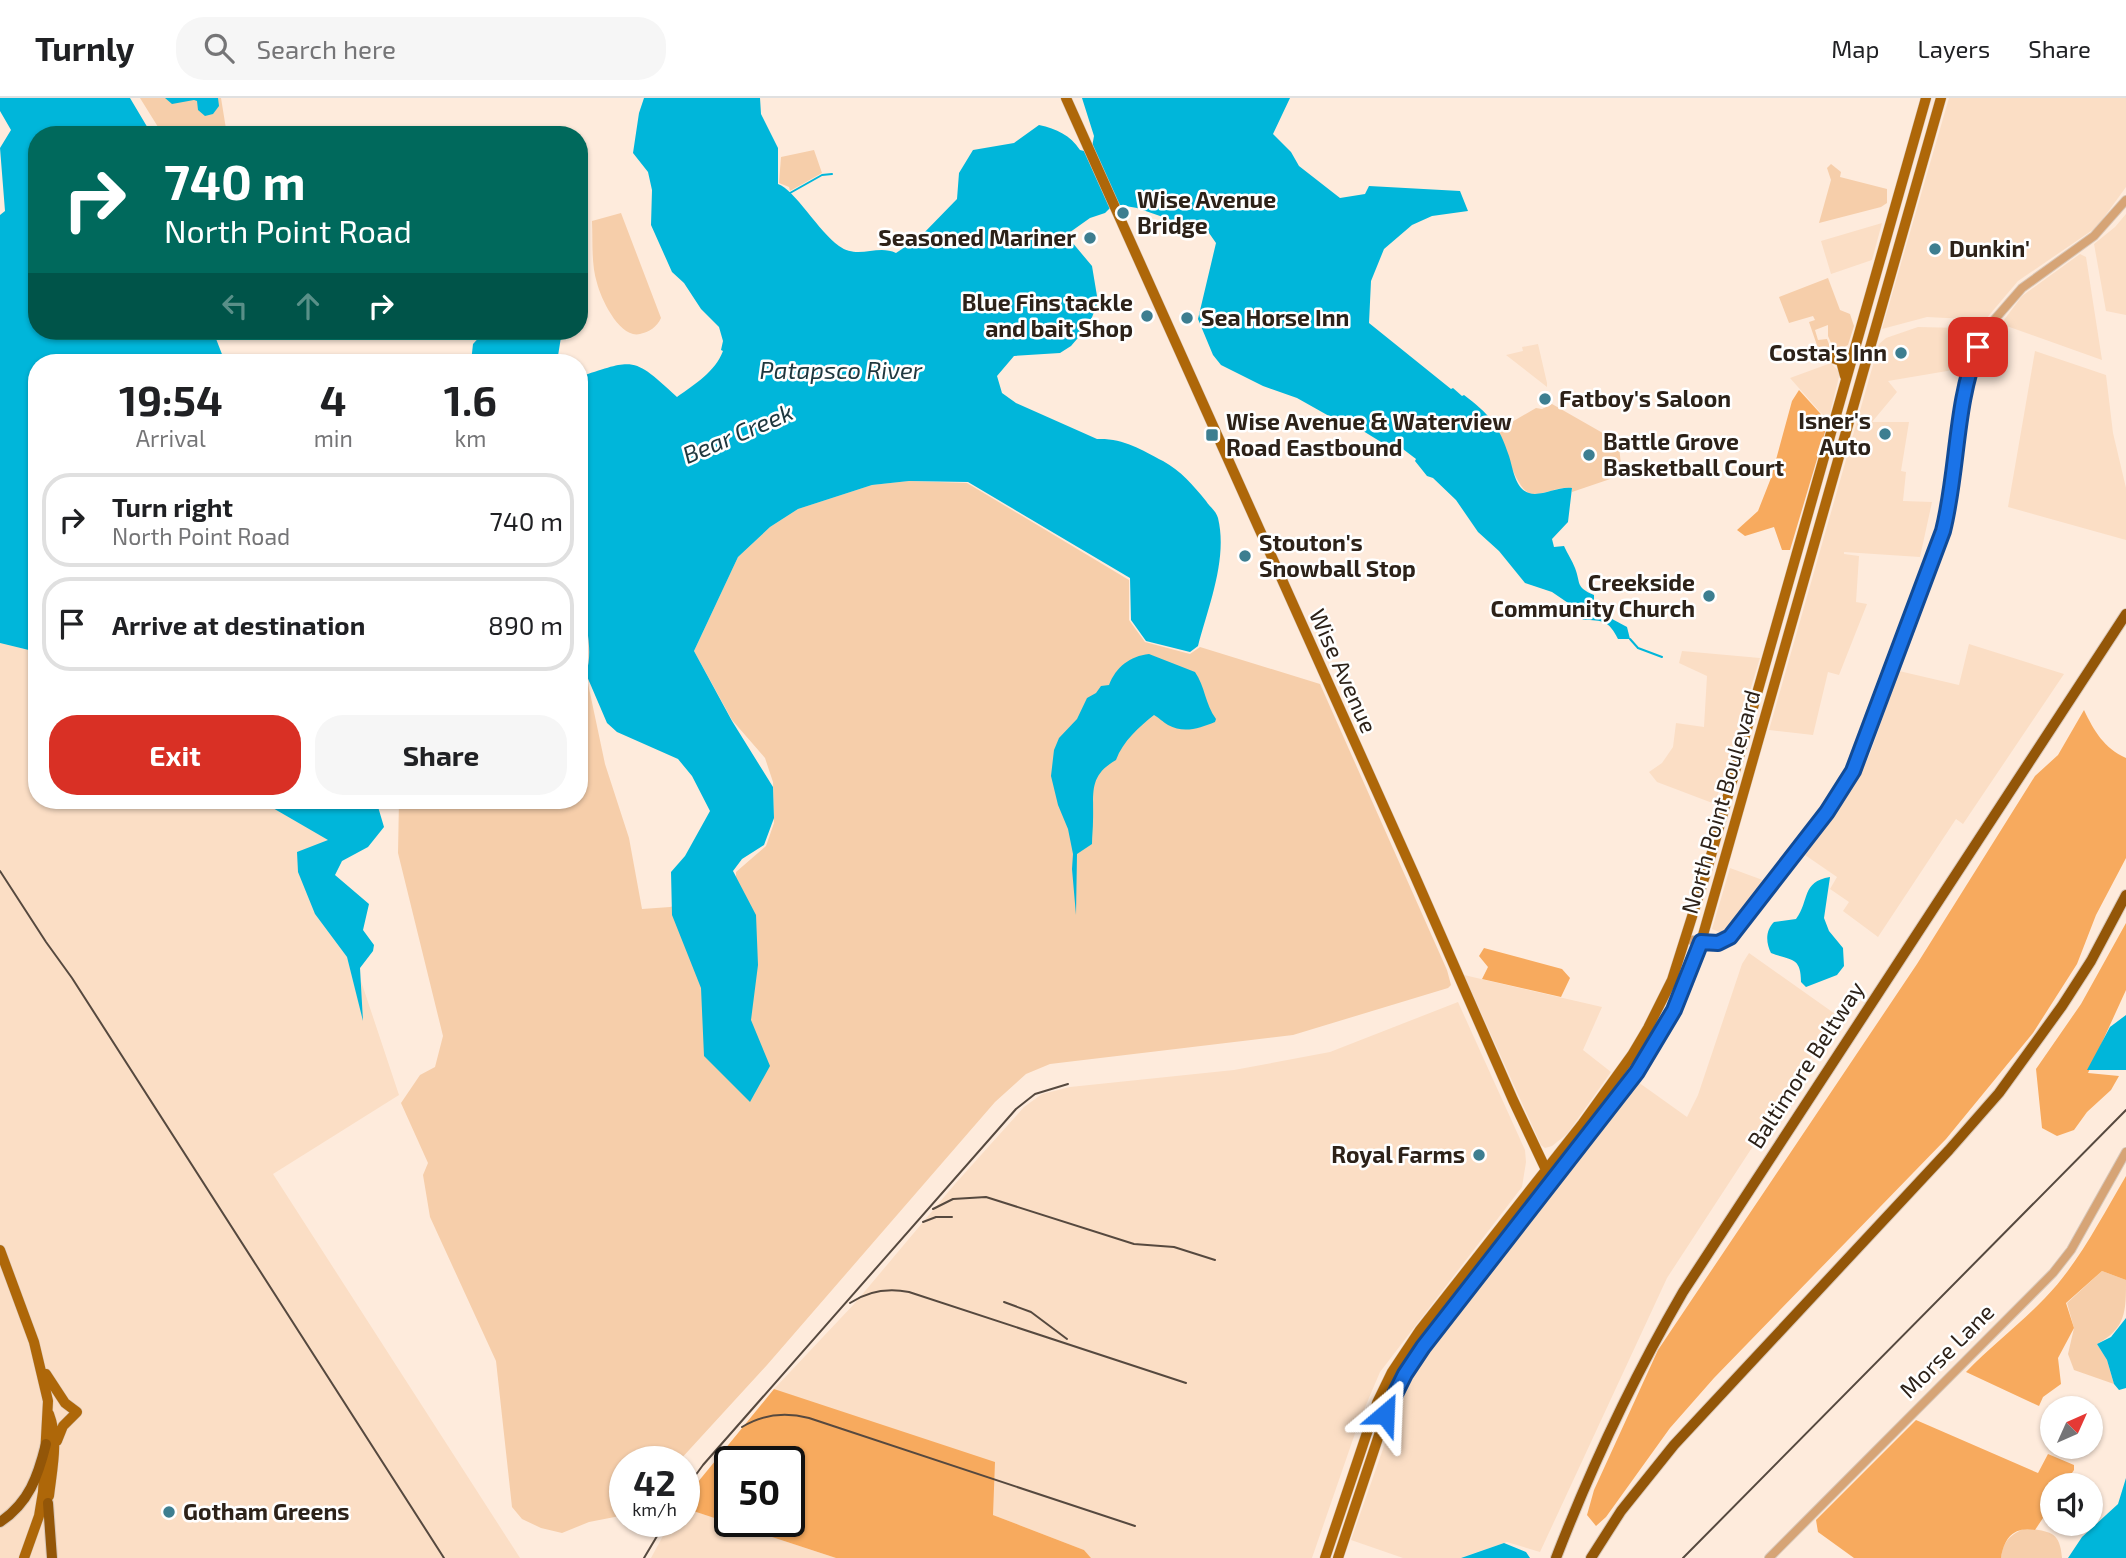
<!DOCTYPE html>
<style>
body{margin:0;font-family:"Exo 2",sans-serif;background:#f6f6f6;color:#202124;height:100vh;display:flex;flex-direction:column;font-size:26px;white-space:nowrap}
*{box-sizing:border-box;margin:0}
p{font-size:23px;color:#757577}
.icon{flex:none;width:38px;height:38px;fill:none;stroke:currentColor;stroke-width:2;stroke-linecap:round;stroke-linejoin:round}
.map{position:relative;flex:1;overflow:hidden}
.side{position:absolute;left:28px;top:256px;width:560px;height:455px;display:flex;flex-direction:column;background:#fff;border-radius:28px;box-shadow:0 2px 5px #0004}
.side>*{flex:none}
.top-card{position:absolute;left:28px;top:28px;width:560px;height:214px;border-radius:28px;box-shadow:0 2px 5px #0004;background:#00695c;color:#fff;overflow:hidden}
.needle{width:46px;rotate:45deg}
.fabs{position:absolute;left:2040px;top:1298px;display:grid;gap:14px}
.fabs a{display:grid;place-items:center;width:63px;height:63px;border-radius:50%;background:#fff;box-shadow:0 2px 5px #0004;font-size:35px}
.speed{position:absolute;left:609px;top:1348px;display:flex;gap:14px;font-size:35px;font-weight:700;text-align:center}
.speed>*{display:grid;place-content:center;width:91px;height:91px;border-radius:50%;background:#fff;box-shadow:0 2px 5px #0004;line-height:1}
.speed small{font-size:18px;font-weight:400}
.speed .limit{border:4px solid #111;border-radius:10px;background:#fff;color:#111}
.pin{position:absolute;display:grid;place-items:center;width:60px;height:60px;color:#fff;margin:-30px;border-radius:14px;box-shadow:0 4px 10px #0006}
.me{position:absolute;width:77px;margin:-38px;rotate:26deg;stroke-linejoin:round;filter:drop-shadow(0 0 5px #0008)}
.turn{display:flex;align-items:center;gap:24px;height:147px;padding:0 21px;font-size:32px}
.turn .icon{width:91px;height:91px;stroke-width:2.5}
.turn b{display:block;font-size:49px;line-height:60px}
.lanes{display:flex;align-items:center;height:66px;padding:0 21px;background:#0003;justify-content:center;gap:35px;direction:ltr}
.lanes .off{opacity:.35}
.eta{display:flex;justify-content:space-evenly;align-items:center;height:119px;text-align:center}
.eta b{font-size:42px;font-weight:700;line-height:49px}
.action{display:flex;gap:14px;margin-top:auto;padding:14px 21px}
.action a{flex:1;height:80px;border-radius:28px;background:#d93025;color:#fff;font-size:28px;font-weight:700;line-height:80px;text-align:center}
.action a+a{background:#f6f6f6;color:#202124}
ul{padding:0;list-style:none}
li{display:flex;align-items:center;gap:21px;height:94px;margin:0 14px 10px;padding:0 7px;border:4px solid #e0e0e0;border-radius:28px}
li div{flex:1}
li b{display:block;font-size:26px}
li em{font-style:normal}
header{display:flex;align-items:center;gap:42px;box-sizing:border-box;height:98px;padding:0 35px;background:#fff;border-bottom:2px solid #e0e0e0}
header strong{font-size:33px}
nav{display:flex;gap:38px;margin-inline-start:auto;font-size:24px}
.search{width:490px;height:63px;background:#f6f6f6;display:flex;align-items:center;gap:18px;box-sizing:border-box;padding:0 24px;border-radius:28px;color:#757577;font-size:26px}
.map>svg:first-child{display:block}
.built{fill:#fbdec5}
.green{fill:#f6ceaa}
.forest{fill:#f7aa5e;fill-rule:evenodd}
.water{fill:#00b6da}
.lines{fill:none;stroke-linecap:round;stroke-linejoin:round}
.stream{stroke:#00b6da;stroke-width:2}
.minor-casing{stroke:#d8c7b9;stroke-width:10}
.major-casing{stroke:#d8c7b9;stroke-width:11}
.highway-casing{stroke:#d8c7b9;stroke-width:12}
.minor{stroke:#d6a476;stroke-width:8}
.major{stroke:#ae6709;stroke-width:10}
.highway{stroke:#935608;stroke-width:10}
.rail{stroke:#56493f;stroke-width:2}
.route-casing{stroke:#114b97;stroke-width:18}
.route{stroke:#1a73e8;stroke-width:12}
.poi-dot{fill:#3d7e90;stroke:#fff;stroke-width:2.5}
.labels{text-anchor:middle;stroke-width:5;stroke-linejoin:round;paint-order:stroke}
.poi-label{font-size:23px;font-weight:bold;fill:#2d2219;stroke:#fff;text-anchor:start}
.street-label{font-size:23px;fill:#2d2219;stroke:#fff}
.water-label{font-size:24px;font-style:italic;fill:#1f373e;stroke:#fff}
</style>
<header>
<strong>Turnly</strong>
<div class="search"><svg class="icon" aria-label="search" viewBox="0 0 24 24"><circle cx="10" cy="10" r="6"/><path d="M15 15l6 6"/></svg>Search here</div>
<nav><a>Map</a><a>Layers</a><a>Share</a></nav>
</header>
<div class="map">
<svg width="2126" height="1460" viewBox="0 0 2126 1460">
<rect width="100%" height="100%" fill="#feebdc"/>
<path class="built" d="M 1949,0 L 2126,0 L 2126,89 L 2097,129 L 2018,183 L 1985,222 L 1927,219 L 1882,231 Z
M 2126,116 L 2126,217 L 2106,213 L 2094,146 L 2115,129 Z
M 1882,125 L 1872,162 L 1831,176 L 1821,143 Z
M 2080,156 L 2086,159 L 2102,262 L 2001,226 L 2022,198 Z
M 1918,229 L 1962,230 L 1976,234 L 1959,271 L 1888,283 L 1897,294 L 1872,324 L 1909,324 L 1901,373 L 1906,374 L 1903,403 L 1932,404 L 1920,459 L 1844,454 L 1844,456 L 1859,458 L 1856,504 L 1867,506 L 1839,577 L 1828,574 L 1813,637 L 1769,632 L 1879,246 L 1886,240 Z
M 1538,246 L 1547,285 L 1547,289 L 1506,257 L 1523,253 L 1522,249 Z
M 2035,253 L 2106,277 L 2113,335 L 2126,390 L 2126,442 L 2008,409 Z
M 1831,265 L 1840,275 L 1828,323 L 1790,280 Z
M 0,545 L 37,554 L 37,702 L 259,702 L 329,742 L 315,816 L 347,859 L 362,917 L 361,883 L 399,997 L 273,1076 L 520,1460 L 0,1460 Z
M 1969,546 L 2064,576 L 1963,726 L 1956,721 L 1878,839 L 1843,813 L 1849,804 L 1830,791 L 1837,779 L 1805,757 L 1838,713 L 1854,688 L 1870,656 L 1899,573 L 1959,587 Z
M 1682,553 L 1760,560 L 1715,706 L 1657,684 L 1649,674 L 1662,665 L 1673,649 L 1676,625 L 1704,629 L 1707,578 L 1679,565 Z
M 1730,770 L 1768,784 L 1726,837 L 1712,831 Z
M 1749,855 L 1838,918 L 1667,1180 L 1540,1454 L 1507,1444 L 1460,1460 L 1403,1460 L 1351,1442 L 1396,1314 L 1419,1267 L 1638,984 L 1687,1019 L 1698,997 L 1742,866 Z
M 1464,877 L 1602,909 L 1583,952 L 1611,974 L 1567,1036 L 1552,1048 L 1545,1050 L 1541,1047 Z
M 1458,904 L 1525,1052 L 1526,1064 L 1522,1089 L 1380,1274 L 1360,1321 L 1312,1460 L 1091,1460 L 1084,1452 L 993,1417 L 774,1291 L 855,1205 L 955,1086 L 1024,1009 L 1042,996 L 1070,989 L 1234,972 L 1330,954 Z
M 684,1410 L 836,1460 L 651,1460 L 671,1423 L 684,1423 Z"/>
<path class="green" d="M 140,0 L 221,0 L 227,37 L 163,37 Z
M 814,52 L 822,75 L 790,93 L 789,89 L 779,85 L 781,59 Z
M 1831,66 L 1841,74 L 1840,79 L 1887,91 L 1887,105 L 1881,109 L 1819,125 L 1831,82 L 1827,70 Z
M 621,115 L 661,220 C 657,229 649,234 640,236 C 620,241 601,201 597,185 C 591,166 593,143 592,123 Z
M 1828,180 L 1840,212 L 1850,216 L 1854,228 L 1848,247 L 1835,254 L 1828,238 L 1828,227 L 1815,232 L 1818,242 L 1827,241 L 1832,254 L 1821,259 L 1809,224 L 1815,222 L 1813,218 L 1789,225 L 1779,199 Z
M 1552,306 L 1615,342 L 1619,348 L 1622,377 L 1572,394 L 1572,390 C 1558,388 1547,396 1534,396 C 1517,398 1504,346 1498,332 L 1536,310 L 1542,311 Z
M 909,383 L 967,385 L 1129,482 L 1129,522 L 1145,544 L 1190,556 L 1200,549 L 1320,586 L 1447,872 L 1451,887 L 1448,890 L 1293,937 L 1050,966 L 1026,976 L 995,1004 L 767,1267 L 679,1363 L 625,1363 L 625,1417 L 589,1424 L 562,1435 L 541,1430 L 522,1421 L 512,1409 L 496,1263 L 430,1119 L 423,1077 L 428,1065 L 401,1005 L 420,977 L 435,969 L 443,938 L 398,755 L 399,702 L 579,702 L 579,577 L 586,576 L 605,666 L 629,740 L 642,811 L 670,809 L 736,792 L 736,774 L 766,748 L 774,725 L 773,684 L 765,660 L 732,622 L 694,553 L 738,459 L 770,429 L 798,411 L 872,387 Z
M 2102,1173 L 2126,1182 C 2126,1214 2126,1230 2097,1246 L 2107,1262 L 2114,1286 L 2074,1272 L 2068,1256 L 2074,1230 L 2067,1205 Z
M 2026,1430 C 2049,1434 2060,1432 2062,1460 L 2001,1460 C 2003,1444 2010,1436 2026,1430 Z"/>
<path class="forest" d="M 1799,292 L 1828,324 L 1790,452 L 1782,452 L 1774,429 L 1745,438 L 1737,432 L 1758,413 L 1771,380 L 1792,303 Z
M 2084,612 C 2094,633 2104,650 2126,660 L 2126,760 L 2096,817 L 2077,866 L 2033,935 L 1946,1041 L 1714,1280 L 1670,1330 L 1606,1419 L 1596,1428 L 1587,1417 L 1594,1392 L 1658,1252 L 1917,866 L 2035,678 L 2058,657 Z
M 2126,825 L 2126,892 L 2088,975 L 2119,978 L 2111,992 L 2087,1014 L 2074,1032 L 2057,1038 L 2042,1030 L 2036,971 L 2081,906 Z
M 1484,850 L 1562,871 L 1570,880 L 1561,899 L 1482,881 L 1488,869 L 1479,858 Z
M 2126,1078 L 2126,1182 L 2102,1173 L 2066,1205 L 2074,1230 L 2058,1260 L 2061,1286 L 2043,1299 L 2039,1308 L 1966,1274 C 1991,1248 2020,1226 2045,1200 C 2079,1165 2101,1120 2126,1078 Z
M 774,1291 L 995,1364 L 993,1417 L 1084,1452 L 1091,1460 L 836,1460 L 684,1410 L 684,1401 ZM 730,1363 L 789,1363 L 789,1423 L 730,1423 Z
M 1916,1322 L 2038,1375 L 2048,1356 L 2074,1367 L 2074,1372 L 2063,1388 L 2053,1388 L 2053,1405 L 2035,1432 C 2014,1428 2004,1440 2001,1460 L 1854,1460 L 1818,1434 L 1816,1422 Z"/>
<path class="water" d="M 0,0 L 130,0 L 152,37 L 37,37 L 37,233 L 213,233 L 225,264 L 37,264 L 37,554 L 0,545 L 0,117 L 5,113 L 0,50 L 11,32 L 0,13 Z
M 165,0 L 218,0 L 219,8 L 213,16 L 205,18 L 198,12 L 197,3 L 194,2 L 172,6 Z
M 644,0 L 760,0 L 761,16 L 778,50 L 778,86 C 795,92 819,134 839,148 C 858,162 877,146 896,155 L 920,139 L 957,101 L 959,75 L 973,52 L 1014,45 L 1039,27 C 1057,31 1070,37 1080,52 L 1084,53 L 1092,49 L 1094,38 L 1082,0 L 1290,0 L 1273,36 L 1291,54 L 1299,68 L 1340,100 L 1365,96 L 1369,88 L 1460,93 L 1468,113 L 1432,118 L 1412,127 L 1384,151 L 1371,183 L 1369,225 L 1451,291 L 1453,290 L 1462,298 L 1464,297 C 1489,316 1499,327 1509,358 C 1513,370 1515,391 1529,395 C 1541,399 1558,388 1572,390 L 1568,424 L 1552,441 L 1554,449 L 1564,448 C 1567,455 1572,462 1575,470 C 1581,485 1575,489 1594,497 L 1594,509 L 1599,514 L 1627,529 L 1630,541 L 1618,541 C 1609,523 1603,522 1583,522 L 1574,509 L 1552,494 L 1525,485 L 1499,453 L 1478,434 L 1456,402 L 1433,380 L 1427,378 L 1415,363 L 1416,361 L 1399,348 L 1381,344 L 1342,320 L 1329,318 L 1297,300 L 1263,288 L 1221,267 L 1213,257 L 1198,221 L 1216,145 L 1209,135 L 1137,110 L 1114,106 L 1105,115 L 1090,120 L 1066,137 L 1092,168 L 1098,204 L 1089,227 L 1071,248 L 1060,255 L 1014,258 L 997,278 L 1002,295 L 1016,305 L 1097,341 C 1123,340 1140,351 1163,363 C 1181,373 1193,387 1206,403 C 1210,409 1216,413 1218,420 C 1228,461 1208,509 1198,548 L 1190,554 L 1146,543 L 1131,522 L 1130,480 L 968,384 L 909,383 L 872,387 L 798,411 L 770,429 L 738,459 L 694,553 L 732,623 L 773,689 L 774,720 L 764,747 L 742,761 L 733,773 L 756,817 L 758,867 L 751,922 L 770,968 L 750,1004 L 704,958 L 701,890 L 672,817 L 671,774 L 685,758 L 710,713 L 692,678 L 678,661 L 617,634 L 607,625 L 586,576 C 593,554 587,532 583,509 L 579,508 L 579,279 C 636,260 633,259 677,299 C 695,286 715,274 723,253 L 721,252 L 723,243 L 719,229 L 701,211 L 684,185 L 672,174 L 651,127 L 652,92 L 648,74 L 633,55 L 639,15 Z
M 485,233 L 562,233 L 557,264 L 471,264 L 473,246 Z
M 1149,556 L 1195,574 C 1205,588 1205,606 1216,621 L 1215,624 C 1200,630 1184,636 1168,627 C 1163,624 1158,619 1154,617 C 1139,629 1123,643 1116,662 C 1088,678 1094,695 1093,723 C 1093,730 1092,738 1092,746 L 1077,756 L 1076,817 L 1072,771 L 1073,756 L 1068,731 L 1058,707 L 1051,678 L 1054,652 L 1059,640 L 1077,621 L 1087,600 L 1096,595 L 1101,588 L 1109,587 C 1116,569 1130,558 1149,556 Z
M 259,702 L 376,702 L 384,729 L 368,749 L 342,763 L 335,777 L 369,806 L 363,832 L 374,847 L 373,853 L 360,870 L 363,923 L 347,859 L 315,816 L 298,774 L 297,754 L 328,742 Z
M 1830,779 L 1824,820 L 1829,833 L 1843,850 L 1844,868 L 1837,877 L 1806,889 L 1801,884 C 1801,858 1791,863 1771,855 C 1766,845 1765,833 1774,824 L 1796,821 C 1810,802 1801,784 1830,779 Z
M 2126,917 L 2126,972 L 2087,972 L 2110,929 Z
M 2126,1220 L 2126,1290 L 2119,1292 L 2114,1286 L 2107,1262 L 2097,1246 L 2111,1239 Z
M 2126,1380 L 2126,1460 L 2068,1460 L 2082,1439 L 2118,1406 Z
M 1504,1445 L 1526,1454 L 1530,1460 L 1461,1460 Z"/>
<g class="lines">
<path class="stream" d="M 790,95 L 822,77 L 832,76
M 1630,541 L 1638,550 L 1662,559"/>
<defs>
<path id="minor" d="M 1686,841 L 1715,846 L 1730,839 L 1827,714 L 1843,691 L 1859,658 L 1943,433 L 1950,403 L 1968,279 L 1983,238 L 1988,229 L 2022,190 L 2094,138 L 2126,102
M 1769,1460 L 2053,1175 L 2071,1152 L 2126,1054"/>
<path id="major" d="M 1066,0 L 1414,776 L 1513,1002 L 1548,1076
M 1830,259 L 1841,263 L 1845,278
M 0,1152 L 34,1244 L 48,1303 L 43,1394 L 39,1418 L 24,1460
M 46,1276 L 65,1305 L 77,1314 L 63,1328 L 57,1343
M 49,1398 C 52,1371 59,1342 49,1316
M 1325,1460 L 1377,1305 L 1392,1274 L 1420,1232 L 1583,1025 L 1632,957 L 1648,930 L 1672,882 L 1708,768 L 1926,0
M 1338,1460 L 1386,1316 L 1410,1268 L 1637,974 C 1664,933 1685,891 1701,844 L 1941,0"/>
<path id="highway" d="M 48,1405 L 52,1460
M 0,1424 C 29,1405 38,1378 46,1346
M 1556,1460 C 1592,1367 1633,1280 1683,1194 L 2126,516
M 1591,1460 L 1621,1413 L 1674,1347 L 1949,1052 L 1999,995 L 2062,908 L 2091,863 L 2126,797"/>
</defs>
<use href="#minor" class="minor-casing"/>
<use href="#major" class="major-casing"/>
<use href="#highway" class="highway-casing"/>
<use href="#minor" class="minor"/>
<use href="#major" class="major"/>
<use href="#highway" class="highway"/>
<path class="rail" d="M 0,773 L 46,844 L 72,880 L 444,1460
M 933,1111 L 953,1101 L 986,1099 L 1134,1146 L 1174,1149 L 1215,1162
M 923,1124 L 936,1119 L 952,1119
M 1004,1204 L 1031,1214 L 1067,1241
M 850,1205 C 868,1193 888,1190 909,1194 L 1186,1285
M 742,1329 C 763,1316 785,1314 809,1320 L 1135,1428
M 684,1393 L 703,1367 L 1016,1011 L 1035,996 L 1068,986
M 644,1460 L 666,1423
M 1683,1460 L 2126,1012"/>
</g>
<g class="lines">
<defs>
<path id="route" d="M 1385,1316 L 1405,1276 L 1423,1249 L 1637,974 L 1674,912 L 1701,844 L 1718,845 L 1730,839 L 1827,714 L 1853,673 L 1943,433 C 1958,374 1955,304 1978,249"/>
</defs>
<use href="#route" class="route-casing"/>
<use href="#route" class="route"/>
</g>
<g class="poi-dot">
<circle cx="1123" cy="115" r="7"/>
<circle cx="1090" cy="140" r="7"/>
<circle cx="1935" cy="151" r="7"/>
<circle cx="1147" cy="218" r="7"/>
<circle cx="1187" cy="220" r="7"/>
<circle cx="1901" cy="255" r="7"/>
<circle cx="1545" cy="301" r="7"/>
<circle cx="1885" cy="336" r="7"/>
<rect x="1205" y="330" width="14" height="14" rx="3.5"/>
<circle cx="1589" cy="357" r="7"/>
<circle cx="1245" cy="458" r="7"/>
<circle cx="1709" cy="498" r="7"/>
<circle cx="1479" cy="1057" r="7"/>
<circle cx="169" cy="1414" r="7"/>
</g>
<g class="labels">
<g class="poi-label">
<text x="1137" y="110">Wise Avenue<tspan x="1137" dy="26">Bridge</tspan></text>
<text x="1076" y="148" text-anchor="end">Seasoned Mariner</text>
<text x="1949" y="159">Dunkin'</text>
<text x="1133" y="213" text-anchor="end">Blue Fins tackle<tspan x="1133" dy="26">and bait Shop</tspan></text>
<text x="1201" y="228">Sea Horse Inn</text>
<text x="1887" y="263" text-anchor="end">Costa's Inn</text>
<text x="1559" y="309">Fatboy's Saloon</text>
<text x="1871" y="331" text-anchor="end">Isner's<tspan x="1871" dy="26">Auto</tspan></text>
<text x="1226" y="332">Wise Avenue &amp; Waterview<tspan x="1226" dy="26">Road Eastbound</tspan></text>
<text x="1603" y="352">Battle Grove<tspan x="1603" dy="26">Basketball Court</tspan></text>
<text x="1259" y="453">Stouton's<tspan x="1259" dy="26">Snowball Stop</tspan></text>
<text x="1695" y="493" text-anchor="end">Creekside<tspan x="1695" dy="26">Community Church</tspan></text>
<text x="1465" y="1065" text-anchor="end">Royal Farms</text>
<text x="183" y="1422">Gotham Greens</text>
</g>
<g class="street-label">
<text transform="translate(1343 573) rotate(66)" y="8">Wise Avenue</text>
<text transform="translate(1721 704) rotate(-74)" y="8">North Point Boulevard</text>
<text transform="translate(1806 967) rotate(-57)" y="8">Baltimore Beltway</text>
<text transform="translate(1947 1253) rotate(-45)" y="8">Morse Lane</text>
</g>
<g class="water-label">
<text x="841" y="281">Patapsco River</text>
<text transform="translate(738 336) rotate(-23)" y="8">Bear Creek</text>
</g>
</g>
</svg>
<div class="fabs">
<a><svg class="needle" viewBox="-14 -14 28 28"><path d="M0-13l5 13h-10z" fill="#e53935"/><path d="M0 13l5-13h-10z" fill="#757577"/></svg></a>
<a><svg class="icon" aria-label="sound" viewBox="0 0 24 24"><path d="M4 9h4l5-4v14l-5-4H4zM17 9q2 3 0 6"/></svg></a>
</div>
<div class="speed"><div>42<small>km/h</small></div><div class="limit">50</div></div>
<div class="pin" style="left:1978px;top:249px;background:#d93025"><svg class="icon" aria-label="arrive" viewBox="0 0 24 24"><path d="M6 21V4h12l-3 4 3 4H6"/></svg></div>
<svg class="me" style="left:1385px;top:1316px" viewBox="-20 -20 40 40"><path d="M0-17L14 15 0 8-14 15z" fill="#1a73e8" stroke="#fff" stroke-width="4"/></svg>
<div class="top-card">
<div class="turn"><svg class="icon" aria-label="right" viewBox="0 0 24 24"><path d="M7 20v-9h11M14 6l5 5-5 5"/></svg><div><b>740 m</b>North Point Road</div></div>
<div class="lanes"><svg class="icon off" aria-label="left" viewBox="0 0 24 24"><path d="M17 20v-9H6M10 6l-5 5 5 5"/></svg><svg class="icon off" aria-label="ahead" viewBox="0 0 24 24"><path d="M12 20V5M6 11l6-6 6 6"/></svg><svg class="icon" aria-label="right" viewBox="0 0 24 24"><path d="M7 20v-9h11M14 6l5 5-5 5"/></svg></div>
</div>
<section class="side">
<div class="eta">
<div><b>19:54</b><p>Arrival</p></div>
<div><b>4</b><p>min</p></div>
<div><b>1.6</b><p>km</p></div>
</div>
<ul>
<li><svg class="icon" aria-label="right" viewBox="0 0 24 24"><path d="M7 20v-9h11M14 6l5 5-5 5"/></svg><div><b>Turn right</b><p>North Point Road</p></div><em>740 m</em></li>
<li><svg class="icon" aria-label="arrive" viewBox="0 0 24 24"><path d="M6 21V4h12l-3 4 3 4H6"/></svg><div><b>Arrive at destination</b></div><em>890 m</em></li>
</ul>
<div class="action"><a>Exit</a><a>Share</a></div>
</section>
</div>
